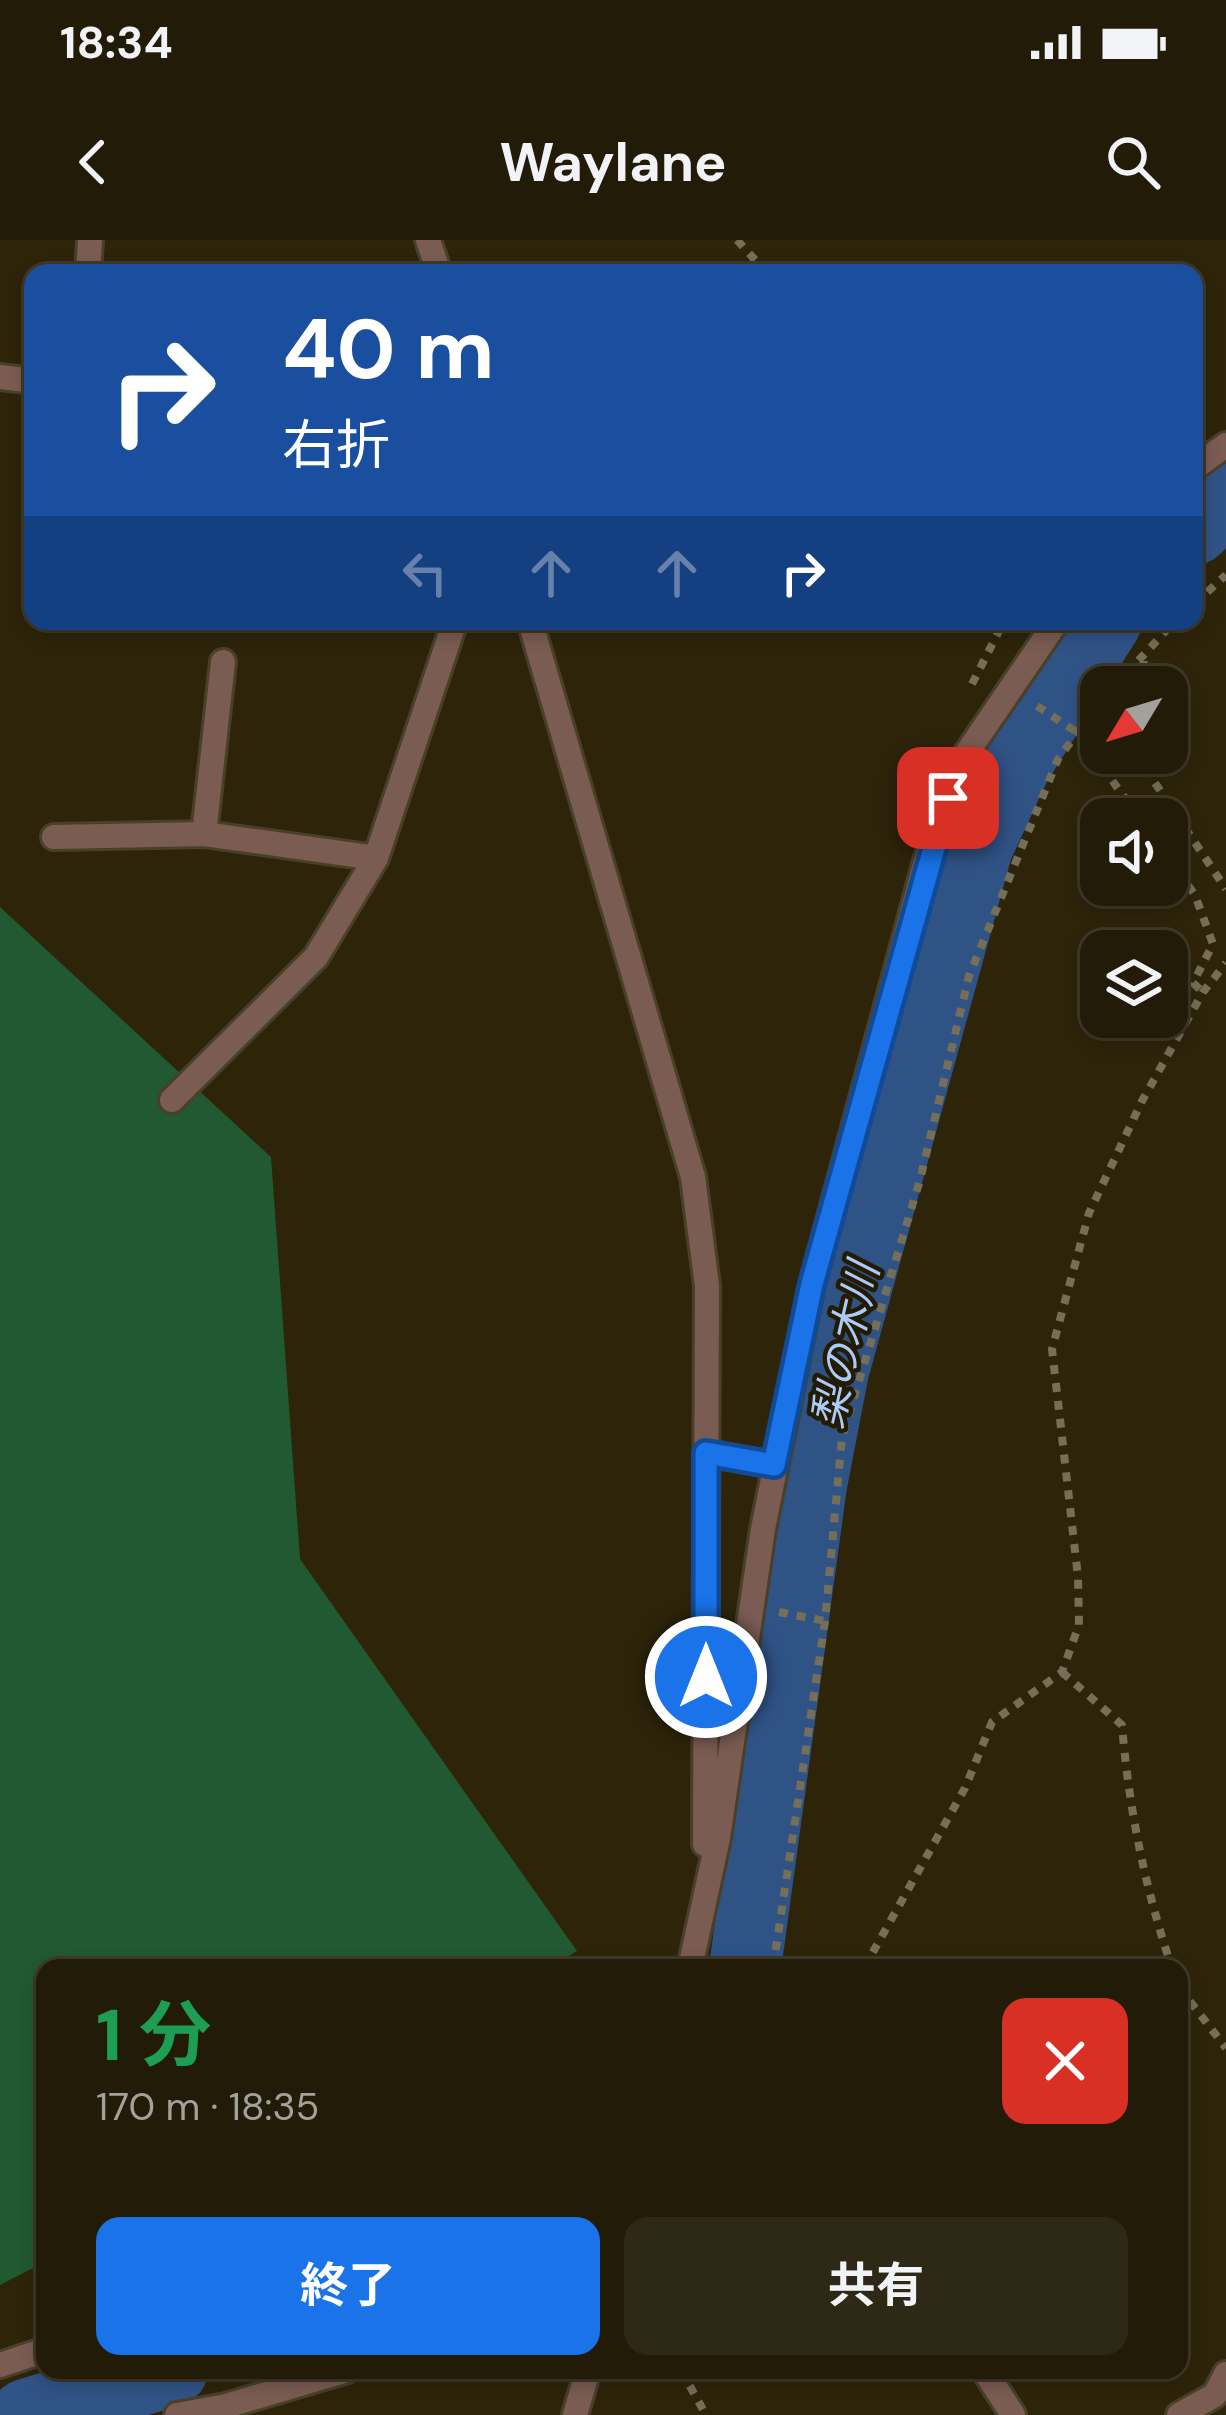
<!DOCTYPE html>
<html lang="ja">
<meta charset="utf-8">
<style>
body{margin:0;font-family:"DM Sans","Noto Sans JP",sans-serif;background:#2e2816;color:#f1f3f6;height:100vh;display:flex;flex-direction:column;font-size:45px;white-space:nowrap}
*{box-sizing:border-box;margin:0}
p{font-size:39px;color:#a2a19c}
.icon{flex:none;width:66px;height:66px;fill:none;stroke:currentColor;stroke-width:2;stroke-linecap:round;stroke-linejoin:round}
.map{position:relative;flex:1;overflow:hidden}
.sheet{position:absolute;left:36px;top:1719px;width:1152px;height:420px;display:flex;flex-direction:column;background:#221b08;border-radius:24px;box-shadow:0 6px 18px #0003,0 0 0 3px #3f3929}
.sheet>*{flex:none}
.guide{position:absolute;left:24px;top:24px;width:1179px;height:366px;border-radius:24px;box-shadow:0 6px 18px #0003,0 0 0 3px #3f3929;background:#1a4fa0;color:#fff;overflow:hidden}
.needle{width:78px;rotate:232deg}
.controls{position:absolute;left:1080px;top:426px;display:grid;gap:24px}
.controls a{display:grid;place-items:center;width:108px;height:108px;border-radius:24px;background:#221b08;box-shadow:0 6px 18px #0003,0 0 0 3px #3f3929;font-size:60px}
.pin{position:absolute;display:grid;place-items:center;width:102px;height:102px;color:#fff;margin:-51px;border-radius:24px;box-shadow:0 6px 18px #0006}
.me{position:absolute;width:132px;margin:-66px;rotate:0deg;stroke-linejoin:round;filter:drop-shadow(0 0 9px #0008)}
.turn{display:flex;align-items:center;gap:42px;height:252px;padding:0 60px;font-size:54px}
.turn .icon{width:156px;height:156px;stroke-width:2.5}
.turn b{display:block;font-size:84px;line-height:102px}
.lanes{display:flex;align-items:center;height:114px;padding:0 60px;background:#0003;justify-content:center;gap:60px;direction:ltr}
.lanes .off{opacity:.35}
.round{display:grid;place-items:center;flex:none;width:126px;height:126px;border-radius:24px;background:#2e2816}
.head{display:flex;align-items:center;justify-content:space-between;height:204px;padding:0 60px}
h1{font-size:72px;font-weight:700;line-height:90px;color:#1e9e55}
.primary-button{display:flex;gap:24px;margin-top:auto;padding:24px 60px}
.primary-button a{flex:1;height:138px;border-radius:24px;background:#1a73e8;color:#fff;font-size:48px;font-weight:700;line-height:138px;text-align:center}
.primary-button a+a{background:#2e2816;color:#f1f3f6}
.status{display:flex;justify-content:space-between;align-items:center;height:84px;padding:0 60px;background:#221b08;direction:ltr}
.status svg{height:33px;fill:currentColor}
header{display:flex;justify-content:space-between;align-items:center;height:156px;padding:0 60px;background:#221b08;font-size:54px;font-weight:700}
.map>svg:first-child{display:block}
.green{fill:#215932}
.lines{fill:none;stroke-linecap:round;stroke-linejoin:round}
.river{stroke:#305386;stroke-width:72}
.minor-casing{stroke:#494028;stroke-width:30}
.path{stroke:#756e58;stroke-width:8;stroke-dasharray:9 9;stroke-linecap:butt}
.minor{stroke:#7a5c53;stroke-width:24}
.route-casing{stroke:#114b97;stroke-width:30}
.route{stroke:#1a73e8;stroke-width:21}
.labels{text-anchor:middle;stroke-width:9;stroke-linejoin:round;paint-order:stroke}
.water-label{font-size:42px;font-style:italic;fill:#accbfa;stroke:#231b02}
</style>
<div class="status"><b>18:34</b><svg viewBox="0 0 49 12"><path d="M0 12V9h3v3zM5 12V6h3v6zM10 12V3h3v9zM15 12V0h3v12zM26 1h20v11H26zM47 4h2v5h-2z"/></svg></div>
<header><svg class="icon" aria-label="back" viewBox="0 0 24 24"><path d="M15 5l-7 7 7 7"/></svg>Waylane<svg class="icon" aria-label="search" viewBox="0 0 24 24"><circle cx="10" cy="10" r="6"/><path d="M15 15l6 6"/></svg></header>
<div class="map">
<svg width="1226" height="2175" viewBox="0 0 1226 2175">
<rect width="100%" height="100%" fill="#2d240a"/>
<path class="green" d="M 0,667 L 271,917 L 300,1319 L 577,1711 L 550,1728 L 45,1728 L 45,2022 L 0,2045 Z"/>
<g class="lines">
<path class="river" d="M 1194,289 L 1226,260
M 745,1728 L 811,1245 L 833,1131 L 977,607 L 1015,525 L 1106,381
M 26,2175 L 172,2130"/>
<defs>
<path id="minor" d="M 428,0 L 439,33
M 88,33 L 90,0
M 0,137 L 33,141
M 1194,228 L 1226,205
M 530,381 L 693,937 L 707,1046 L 705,1604
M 204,594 L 223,422
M 54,597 L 204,594 L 376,618
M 172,860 L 316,717 L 376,618 L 455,381
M 707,1213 L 774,1225
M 690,1728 L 718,1598 L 763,1289 L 812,1044 L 926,621 L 958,526 L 1057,381
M 0,2125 L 45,2110
M 984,2130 L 1013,2175
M 177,2175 L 226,2166 L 347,2130
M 575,2175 L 588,2130
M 1179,2175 L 1215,2155 L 1226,2134"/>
</defs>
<use href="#minor" class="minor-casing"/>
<path class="path" d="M 737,0 L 767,33
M 1194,364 L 1226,335
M 972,444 L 1004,381
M 1114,447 L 1175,381
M 1139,447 L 1145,415
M 1037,466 L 1078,493 L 1140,579
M 1135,513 L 1226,649
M 1167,616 L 1195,655 L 1213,704 L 1193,743 L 1203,752
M 779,1372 L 825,1381
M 1062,1432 L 1122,1485 C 1129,1570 1145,1648 1172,1728
M 773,1728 L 825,1381 L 842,1197 L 920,940 L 969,736 L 1058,519 L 1101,462
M 864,1728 L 965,1548 L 992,1482 L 1062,1432 L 1079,1385 L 1078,1337 L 1052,1109 L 1089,973 L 1142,861 L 1203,752 L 1226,723
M 1179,1747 L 1226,1808
M 681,2130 L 706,2175
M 682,2138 L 732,2130"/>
<use href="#minor" class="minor"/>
</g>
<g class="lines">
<defs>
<path id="route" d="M 706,1437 L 706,1213 L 774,1225 L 812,1044 L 948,558"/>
</defs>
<use href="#route" class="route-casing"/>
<use href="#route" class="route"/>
</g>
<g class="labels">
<g class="water-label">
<text transform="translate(845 1105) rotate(-77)" y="15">梨の木川</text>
</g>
</g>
</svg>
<div class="controls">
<a><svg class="needle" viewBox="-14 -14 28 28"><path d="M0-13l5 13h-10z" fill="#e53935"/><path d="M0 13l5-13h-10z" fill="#a2a19c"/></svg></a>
<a><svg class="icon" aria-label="sound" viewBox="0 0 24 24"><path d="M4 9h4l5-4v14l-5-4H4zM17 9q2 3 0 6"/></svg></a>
<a><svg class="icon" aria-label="layers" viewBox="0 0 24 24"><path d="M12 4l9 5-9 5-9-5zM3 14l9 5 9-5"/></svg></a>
</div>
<div class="pin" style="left:948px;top:558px;background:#d93025"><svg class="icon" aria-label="arrive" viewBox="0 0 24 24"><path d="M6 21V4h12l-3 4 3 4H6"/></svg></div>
<svg class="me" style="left:706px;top:1437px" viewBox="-20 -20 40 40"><circle r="17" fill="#1a73e8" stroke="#fff" stroke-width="3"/><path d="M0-11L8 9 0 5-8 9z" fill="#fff"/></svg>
<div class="guide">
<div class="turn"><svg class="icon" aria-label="right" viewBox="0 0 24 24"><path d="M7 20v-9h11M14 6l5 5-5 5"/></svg><div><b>40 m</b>右折</div></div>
<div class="lanes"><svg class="icon off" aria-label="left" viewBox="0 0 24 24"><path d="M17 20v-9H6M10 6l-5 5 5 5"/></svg><svg class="icon off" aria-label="ahead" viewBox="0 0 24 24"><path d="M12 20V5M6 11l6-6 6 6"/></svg><svg class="icon off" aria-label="ahead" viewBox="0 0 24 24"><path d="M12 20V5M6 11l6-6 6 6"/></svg><svg class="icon" aria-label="right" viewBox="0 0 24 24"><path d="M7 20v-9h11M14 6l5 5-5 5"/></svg></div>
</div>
<section class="sheet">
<div class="head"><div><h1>1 分</h1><p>170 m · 18:35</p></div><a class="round" style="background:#d93025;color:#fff"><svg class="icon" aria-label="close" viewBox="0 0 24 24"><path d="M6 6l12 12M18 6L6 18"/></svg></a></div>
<div class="primary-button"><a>終了</a><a>共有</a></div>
</section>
</div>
